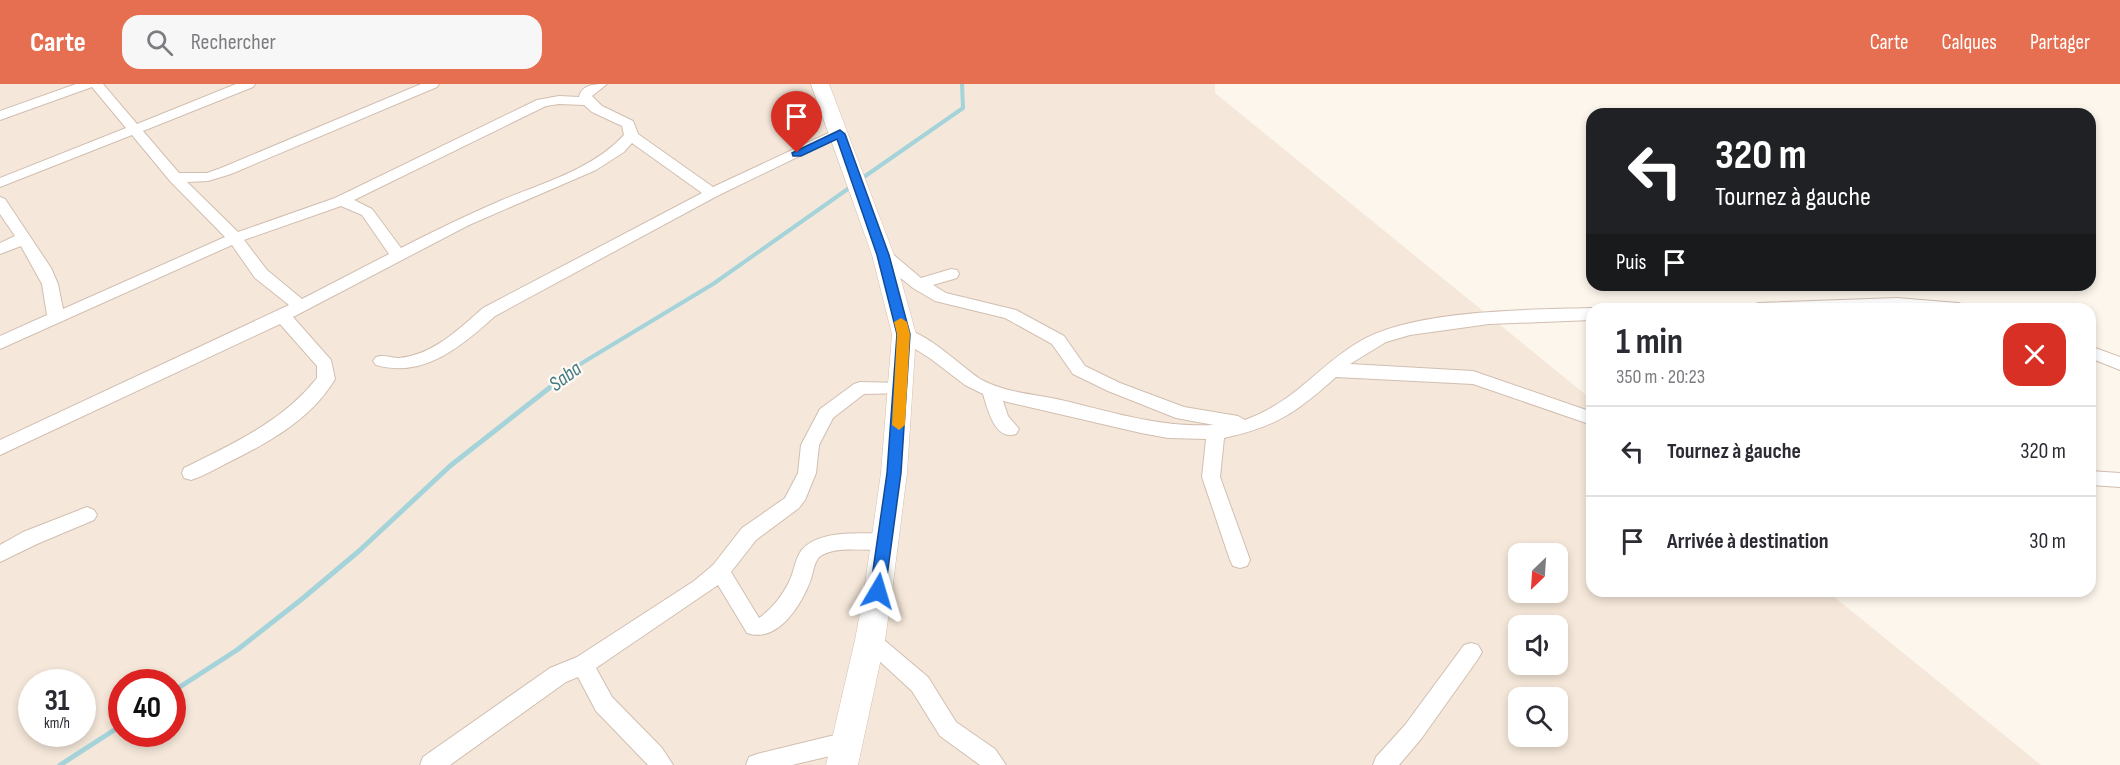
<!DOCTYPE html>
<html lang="fr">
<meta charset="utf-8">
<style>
body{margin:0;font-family:"Sofia Sans Condensed",sans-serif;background:#f7f7f7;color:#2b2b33;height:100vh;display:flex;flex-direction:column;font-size:22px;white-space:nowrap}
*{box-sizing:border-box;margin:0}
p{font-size:20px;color:#7c7c81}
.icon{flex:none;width:33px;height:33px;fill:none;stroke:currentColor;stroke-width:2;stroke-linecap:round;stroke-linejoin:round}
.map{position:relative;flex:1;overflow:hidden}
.panel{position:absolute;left:1586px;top:219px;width:510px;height:294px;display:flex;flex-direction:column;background:#fff;border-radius:18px;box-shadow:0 3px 9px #0003}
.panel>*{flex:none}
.guide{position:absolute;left:1586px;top:24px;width:510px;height:183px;border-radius:18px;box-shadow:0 3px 9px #0003;background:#202124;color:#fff;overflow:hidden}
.needle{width:39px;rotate:205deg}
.fabs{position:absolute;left:1508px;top:459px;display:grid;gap:12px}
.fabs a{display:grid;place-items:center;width:60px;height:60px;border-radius:12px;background:#fff;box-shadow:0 3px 9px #0003;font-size:30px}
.speed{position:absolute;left:18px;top:585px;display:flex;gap:12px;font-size:30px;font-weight:700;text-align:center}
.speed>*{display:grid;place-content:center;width:78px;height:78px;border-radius:50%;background:#fff;box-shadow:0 3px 9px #0003;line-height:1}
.speed small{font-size:15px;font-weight:400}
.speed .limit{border:9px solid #d22;background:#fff;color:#111}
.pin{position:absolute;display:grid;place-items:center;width:51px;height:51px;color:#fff;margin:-62px -26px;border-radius:50% 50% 50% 0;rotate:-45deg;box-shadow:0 0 6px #0007}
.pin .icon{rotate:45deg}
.me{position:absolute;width:66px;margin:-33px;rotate:7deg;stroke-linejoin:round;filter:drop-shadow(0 0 4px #0008)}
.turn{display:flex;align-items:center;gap:21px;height:126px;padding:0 30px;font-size:27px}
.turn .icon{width:78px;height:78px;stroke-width:2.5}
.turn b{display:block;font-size:42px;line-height:51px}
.then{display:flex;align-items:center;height:57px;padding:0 30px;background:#0003;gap:12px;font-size:22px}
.round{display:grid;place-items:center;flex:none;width:63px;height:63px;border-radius:18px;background:#f7f7f7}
.head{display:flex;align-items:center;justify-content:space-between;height:102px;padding:0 30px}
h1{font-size:36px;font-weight:700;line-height:45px}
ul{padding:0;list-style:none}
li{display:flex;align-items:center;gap:18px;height:90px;padding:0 30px;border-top:2px solid #e1e1e2}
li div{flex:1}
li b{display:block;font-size:22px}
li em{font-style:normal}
header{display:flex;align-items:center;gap:36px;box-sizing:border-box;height:84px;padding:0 30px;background:#e76f51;color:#fff}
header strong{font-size:28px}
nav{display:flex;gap:33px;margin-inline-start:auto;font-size:21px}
.search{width:420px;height:54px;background:#f7f7f7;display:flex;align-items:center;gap:15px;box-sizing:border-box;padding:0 21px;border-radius:18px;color:#7c7c81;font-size:22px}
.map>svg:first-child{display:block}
.residential{fill:#f5e8da;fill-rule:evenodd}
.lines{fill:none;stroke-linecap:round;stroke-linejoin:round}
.stream-far1{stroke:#a5d3da;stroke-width:4}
.stream{stroke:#a5d3da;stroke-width:5}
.street-casing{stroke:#d1beb0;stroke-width:2}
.secondary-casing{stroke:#d6c0b0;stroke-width:1}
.street{fill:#fff;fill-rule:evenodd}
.secondary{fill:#fff;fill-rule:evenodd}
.route{fill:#1a73e8;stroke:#114b97;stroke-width:1.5}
.slow{fill:#f59e0b}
.labels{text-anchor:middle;stroke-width:4.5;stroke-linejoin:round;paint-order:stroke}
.water-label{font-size:21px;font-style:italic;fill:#437c86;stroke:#fffaf3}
</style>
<header>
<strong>Carte</strong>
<div class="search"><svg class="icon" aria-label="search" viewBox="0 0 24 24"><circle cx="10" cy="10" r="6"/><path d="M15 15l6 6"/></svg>Rechercher</div>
<nav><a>Carte</a><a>Calques</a><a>Partager</a></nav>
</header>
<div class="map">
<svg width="2120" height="681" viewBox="0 0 2120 681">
<rect width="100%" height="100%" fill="#fdf6ec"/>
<path class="residential" d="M 0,0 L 1215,0 L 1215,9 L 1591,315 L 1592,507 L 1827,507 L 2041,681 L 0,681 ZM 1518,470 L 1557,470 L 1557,508 L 1518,508 ZM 1518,542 L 1557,542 L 1557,580 L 1518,580 ZM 32,598 L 82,598 L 82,650 L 32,650 ZM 122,598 L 172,598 L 172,650 L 122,650 ZM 1518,614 L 1557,614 L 1557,652 L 1518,652 Z"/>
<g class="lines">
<path class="stream-far1" d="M 861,95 L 963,24 L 962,0
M 560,296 L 582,279 L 713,200 L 852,102"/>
<path class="stream" d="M 172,608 L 237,566 L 302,515 L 359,467 L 450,382 L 562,294
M 60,681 L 122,641"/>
<defs>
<path id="street" d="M 76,0 L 103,0 L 137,40 L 236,0 L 255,0 L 253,3 L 143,47 L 179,89 L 207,89 L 221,84 L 421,0 L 439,0 L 437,3 L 231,90 L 208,97 L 187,98 L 238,148 L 335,114 L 537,16 L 559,12 L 579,13 C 582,0 595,0 607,0 L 592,12 L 602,22 L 633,37 L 638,50 L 713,103 L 835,46 L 845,46 L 847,49 L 717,112 L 495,232 C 462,262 423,295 376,281 L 373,277 L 376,273 C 384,270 391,274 399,274 C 433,271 459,245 483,224 L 702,109 L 632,59 L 624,68 L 596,86 L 469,141 L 293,233 L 331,276 L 335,295 C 311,336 266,360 225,380 C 214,386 203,392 191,396 L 184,394 L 182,389 L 184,384 C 234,359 282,338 317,294 L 317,282 L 280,240 L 0,371 L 0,356 L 289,221 L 255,194 L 232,161 L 0,265 L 0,252 L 47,231 L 42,200 L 21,162 L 0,170 L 0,159 L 15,152 L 0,130 L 0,113 L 5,115 L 51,184 L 58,200 L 63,225 L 225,153 L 170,97 L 132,51 L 0,103 L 0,94 L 126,44 L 92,3 L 0,36 L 0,27 ZM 559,20 L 584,21 L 592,28 L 622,42 L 624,51 C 593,85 543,99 502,116 C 467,131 434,147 401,164 L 372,125 L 354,116 L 546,22 ZM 341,122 L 362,131 L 389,170 L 302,215 L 267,186 L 244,156 Z
M 883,166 L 889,167 L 921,194 L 951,185 L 957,186 L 959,190 L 957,194 L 933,201 L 946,209 L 1016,226 L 1064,252 L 1085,282 L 1120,299 L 1184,323 L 1238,332 L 1245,336 C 1296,317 1315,285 1357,259 C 1411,225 1528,226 1592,224 L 1594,225 L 1592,225 L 1592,236 L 1489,240 L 1410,251 L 1386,258 L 1350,280 L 1473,287 L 1592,328 L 1592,341 L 1473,300 L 1336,293 C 1297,328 1276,343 1224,354 L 1220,393 L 1250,476 L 1247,482 L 1240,484 L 1233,482 L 1230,476 L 1202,393 L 1206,355 L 1168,354 L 1141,349 L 1003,317 L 1008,332 L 1019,345 L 1016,350 C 995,357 988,326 983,310 L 965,301 L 931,275 L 898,254 L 896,250 L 898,246 C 920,240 963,285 982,296 C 1006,309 1035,310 1061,316 C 1112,328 1161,344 1214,341 L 1176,334 L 1108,307 L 1073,290 L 1052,260 L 1005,234 L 935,217 L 913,204 L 877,175 L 875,171 Z
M 1897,214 L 1958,219 L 1964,221 L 1966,225 L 1751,225 L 1753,221 L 1759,219 Z
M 2090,262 L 2120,273 L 2120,286 L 2090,274 Z
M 860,298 L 900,299 L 906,301 L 909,305 L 906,309 L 864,310 L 833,334 L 819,361 L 816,389 L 805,416 L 799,424 L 756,456 L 731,488 L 759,534 C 772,525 782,512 789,498 C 795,487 795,469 807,461 C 827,446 860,450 884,449 L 891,451 L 894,457 L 891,463 C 870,470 842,460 822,471 C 814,476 814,486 811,495 C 802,520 778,560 747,549 L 718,501 L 596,584 L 612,613 L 662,664 L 673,681 L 648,681 L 596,627 L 578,593 L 566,598 L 450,681 L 420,681 L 423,673 L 550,584 L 577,573 L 694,497 L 713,481 L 742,444 L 785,414 L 798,389 L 801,361 L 820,325 L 854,300 Z
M 2090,387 L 2120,389 L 2120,403 L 2090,401 Z
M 87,423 L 94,426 L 97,431 L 94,436 L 37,460 L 0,478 L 0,461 L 23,448 Z
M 870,547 L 877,550 L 928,593 L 956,638 L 995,665 L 1006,681 L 980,681 L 940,652 L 912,607 L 863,562 L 860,556 L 863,550 Z
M 1471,559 L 1478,561 L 1482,568 L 1478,575 L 1421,655 L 1399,681 L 1373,681 L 1376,673 L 1405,641 L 1464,561 Z
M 847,648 L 855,651 L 858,658 L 855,665 L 847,668 L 792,681 L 746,681 L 749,673 L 757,670 Z"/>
<path id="secondary" d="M 811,0 L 829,0 L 894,171 L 916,250 L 907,389 L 892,507 L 885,556 L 858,681 L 826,681 L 855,556 L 864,507 L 881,389 L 892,250 L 872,171 Z"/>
</defs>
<use href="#street" class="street-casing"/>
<use href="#secondary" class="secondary-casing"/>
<use href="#street" class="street"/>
<use href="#secondary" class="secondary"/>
</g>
<path class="route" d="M 840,46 L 845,50 L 889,171 L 910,250 L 901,389 L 885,507 L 883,512 L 878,514 L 872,512 L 870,507 L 887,389 L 897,250 L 877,171 L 837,55 L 801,72 L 793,72 L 792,69 Z"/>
<path class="slow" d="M 901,234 L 907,238 L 910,250 L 905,341 L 899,346 L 892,341 L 897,250 L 894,238 Z"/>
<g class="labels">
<g class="water-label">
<text transform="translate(565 292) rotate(-37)" y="7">Saba</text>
</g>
</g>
</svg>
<div class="fabs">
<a><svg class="needle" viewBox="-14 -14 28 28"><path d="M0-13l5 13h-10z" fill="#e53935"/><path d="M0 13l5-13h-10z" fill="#7c7c81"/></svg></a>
<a><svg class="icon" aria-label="sound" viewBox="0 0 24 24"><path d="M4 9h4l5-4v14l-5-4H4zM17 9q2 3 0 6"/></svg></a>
<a><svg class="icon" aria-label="search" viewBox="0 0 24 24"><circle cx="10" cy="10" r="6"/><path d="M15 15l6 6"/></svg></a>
</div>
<div class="speed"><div>31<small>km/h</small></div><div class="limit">40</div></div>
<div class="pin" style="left:797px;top:69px;background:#d93025"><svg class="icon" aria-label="arrive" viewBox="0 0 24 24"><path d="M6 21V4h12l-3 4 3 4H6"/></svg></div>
<svg class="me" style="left:878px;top:507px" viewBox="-20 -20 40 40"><path d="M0-17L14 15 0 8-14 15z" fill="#1a73e8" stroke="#fff" stroke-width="4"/></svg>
<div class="guide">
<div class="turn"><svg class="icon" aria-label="left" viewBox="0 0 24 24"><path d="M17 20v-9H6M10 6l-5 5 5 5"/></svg><div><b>320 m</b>Tournez à gauche</div></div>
<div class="then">Puis<svg class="icon" aria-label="arrive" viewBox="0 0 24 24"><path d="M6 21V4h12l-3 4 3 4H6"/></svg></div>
</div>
<section class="panel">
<div class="head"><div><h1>1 min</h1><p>350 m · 20:23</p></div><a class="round" style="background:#d93025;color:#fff"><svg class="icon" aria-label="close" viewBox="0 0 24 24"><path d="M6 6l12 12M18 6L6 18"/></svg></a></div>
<ul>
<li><svg class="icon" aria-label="left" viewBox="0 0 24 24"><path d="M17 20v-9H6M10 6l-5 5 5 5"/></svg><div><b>Tournez à gauche</b></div><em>320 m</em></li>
<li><svg class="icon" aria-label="arrive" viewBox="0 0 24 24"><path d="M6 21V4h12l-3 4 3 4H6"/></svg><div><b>Arrivée à destination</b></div><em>30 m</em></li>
</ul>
</section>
</div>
